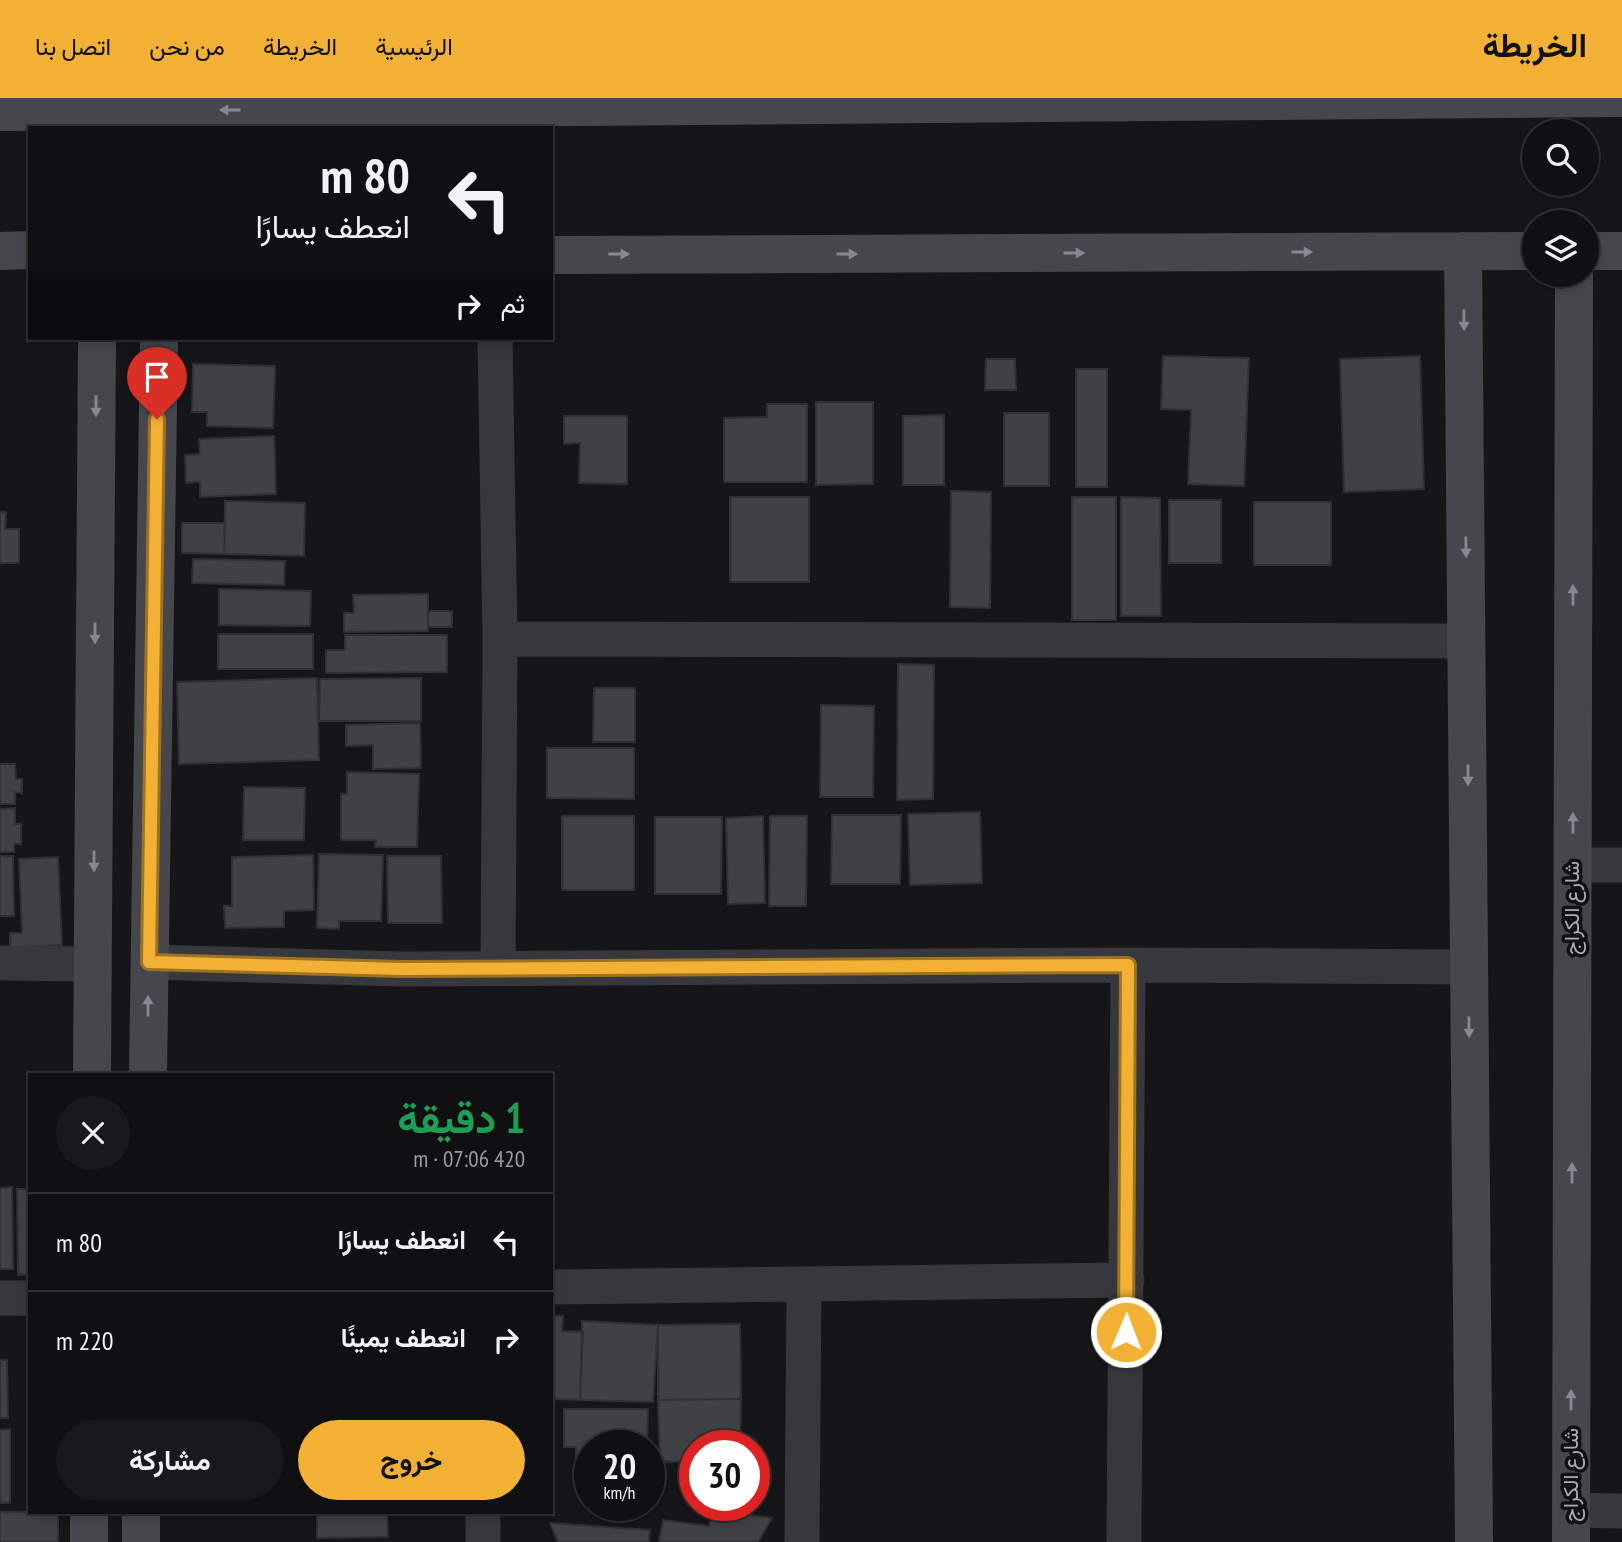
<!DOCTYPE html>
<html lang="ar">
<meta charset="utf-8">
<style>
body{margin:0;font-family:"PT Sans Narrow",Vazirmatn,sans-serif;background:#19191b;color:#f1f3f6;direction:rtl;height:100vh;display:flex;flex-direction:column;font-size:26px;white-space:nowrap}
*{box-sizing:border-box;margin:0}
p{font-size:23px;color:#9c9d9f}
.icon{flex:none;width:38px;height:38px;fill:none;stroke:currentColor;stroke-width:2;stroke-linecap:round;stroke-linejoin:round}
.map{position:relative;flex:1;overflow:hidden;direction:ltr}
.side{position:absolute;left:28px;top:975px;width:525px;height:441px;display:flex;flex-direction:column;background:#101012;border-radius:0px;box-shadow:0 4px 10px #0003,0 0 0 2px #303032;direction:rtl}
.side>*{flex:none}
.guide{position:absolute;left:28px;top:28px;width:525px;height:214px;border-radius:0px;box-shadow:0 4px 10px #0003,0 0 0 2px #303032;direction:rtl;background:#101012;color:#f1f3f6;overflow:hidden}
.controls{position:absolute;left:1522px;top:21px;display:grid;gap:14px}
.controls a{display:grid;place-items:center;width:77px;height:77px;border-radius:50%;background:#101012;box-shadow:0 4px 10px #0003,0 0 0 2px #303032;font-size:35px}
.speed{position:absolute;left:574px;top:1332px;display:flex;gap:14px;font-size:35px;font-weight:700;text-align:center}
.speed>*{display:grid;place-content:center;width:91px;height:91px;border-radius:50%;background:#101012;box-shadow:0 4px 10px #0003,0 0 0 2px #303032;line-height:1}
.speed small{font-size:18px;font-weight:400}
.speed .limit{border:10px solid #d22;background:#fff;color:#111}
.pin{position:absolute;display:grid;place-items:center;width:60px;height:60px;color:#fff;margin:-72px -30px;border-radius:50% 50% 50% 0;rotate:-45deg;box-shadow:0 0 7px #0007}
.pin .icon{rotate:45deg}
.me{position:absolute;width:77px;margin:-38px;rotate:1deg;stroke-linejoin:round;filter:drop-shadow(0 0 5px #0008)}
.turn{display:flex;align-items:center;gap:24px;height:147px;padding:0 28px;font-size:32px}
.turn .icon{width:91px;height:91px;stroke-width:2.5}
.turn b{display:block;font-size:49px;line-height:60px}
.then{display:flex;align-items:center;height:66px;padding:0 28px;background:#0003;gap:14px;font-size:26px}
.round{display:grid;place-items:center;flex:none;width:74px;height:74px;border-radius:37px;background:#19191b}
.summary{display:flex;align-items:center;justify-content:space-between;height:119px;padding:0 28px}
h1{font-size:42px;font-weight:700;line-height:52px;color:#1e9e55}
.primary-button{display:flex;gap:14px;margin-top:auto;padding:14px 28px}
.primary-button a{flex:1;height:80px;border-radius:42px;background:#f2b134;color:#111;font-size:28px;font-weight:700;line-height:80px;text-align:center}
.primary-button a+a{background:#19191b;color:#f1f3f6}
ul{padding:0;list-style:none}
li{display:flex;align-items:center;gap:21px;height:98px;padding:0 28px;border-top:2px solid #303032}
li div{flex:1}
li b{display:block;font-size:26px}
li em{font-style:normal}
header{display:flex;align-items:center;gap:42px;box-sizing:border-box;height:98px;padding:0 35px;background:#f2b134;color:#111}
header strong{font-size:33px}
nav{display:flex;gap:38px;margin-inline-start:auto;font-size:24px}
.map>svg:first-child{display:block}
.building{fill:#404145;stroke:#303034;stroke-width:2}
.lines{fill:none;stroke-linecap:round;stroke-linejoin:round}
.street{stroke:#37383d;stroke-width:35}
.secondary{stroke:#45474d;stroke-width:38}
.oneway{fill:#858993}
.route-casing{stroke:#9d7322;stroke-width:18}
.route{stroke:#f2b134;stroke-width:12}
.labels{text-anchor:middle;stroke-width:7;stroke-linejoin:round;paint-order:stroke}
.street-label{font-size:21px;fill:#a8adb8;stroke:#111113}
</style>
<header>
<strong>الخريطة</strong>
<nav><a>الرئيسية</a><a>الخريطة</a><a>من نحن</a><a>اتصل بنا</a></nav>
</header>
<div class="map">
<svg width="1622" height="1444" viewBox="0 0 1622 1444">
<rect width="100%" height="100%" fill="#161618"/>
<path class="building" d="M 1163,258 L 1249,260 L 1244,388 L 1188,386 L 1191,312 L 1161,311 Z
M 1420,258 L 1424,391 L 1344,394 L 1340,261 Z
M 986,261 L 1015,261 L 1016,292 L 985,292 Z
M 193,266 L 275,268 L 273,330 L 207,328 L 207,314 L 192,314 Z
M 1076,271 L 1107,271 L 1107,389 L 1076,389 Z
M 816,304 L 873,304 L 873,386 L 816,387 Z
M 767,306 L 807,306 L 807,384 L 724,384 L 724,320 L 767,319 Z
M 1004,315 L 1049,315 L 1049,388 L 1004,388 Z
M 944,317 L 944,387 L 903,387 L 903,318 Z
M 564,318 L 627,318 L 627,386 L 579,385 L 580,345 L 564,346 Z
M 274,338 L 276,396 L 200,399 L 200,384 L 186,385 L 185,357 L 200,356 L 199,341 Z
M 951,393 L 991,394 L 990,510 L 950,509 Z
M 730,399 L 809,399 L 809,484 L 730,484 Z
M 1072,399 L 1116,399 L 1116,522 L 1072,522 Z
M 1121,399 L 1160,400 L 1161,518 L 1121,518 Z
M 1169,402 L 1221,402 L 1221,465 L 1169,465 Z
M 225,403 L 305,405 L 304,458 L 224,456 Z
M 1254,404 L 1331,404 L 1331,467 L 1254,467 Z
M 0,414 L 6,414 L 5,431 L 19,431 L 19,465 L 0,465 Z
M 182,425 L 225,425 L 224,456 L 182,455 Z
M 193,461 L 285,463 L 284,487 L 192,485 Z
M 219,491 L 311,493 L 310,528 L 219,527 Z
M 428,496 L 428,533 L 344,534 L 344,515 L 354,515 L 353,497 Z
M 428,513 L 452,513 L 452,529 L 428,529 Z
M 218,536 L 313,536 L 313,571 L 218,571 Z
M 345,537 L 447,537 L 447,574 L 326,575 L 326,552 L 345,552 Z
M 898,566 L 934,567 L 933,701 L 897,702 Z
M 317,580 L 319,662 L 179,666 L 177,584 Z
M 421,580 L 421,623 L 319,623 L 320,581 Z
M 594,590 L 635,590 L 635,644 L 593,644 Z
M 821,607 L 874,608 L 873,699 L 820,699 Z
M 420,625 L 421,670 L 373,671 L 373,647 L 346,648 L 346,627 Z
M 547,650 L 634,650 L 634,701 L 547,700 Z
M 0,666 L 15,666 L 16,681 L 22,681 L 22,695 L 15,694 L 15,706 L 0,706 Z
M 347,674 L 419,676 L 417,749 L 375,749 L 376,742 L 341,742 L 341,696 L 347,696 Z
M 244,689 L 305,690 L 304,742 L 243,742 Z
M 15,710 L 15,726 L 21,726 L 21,746 L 14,746 L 14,754 L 0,754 L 0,711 Z
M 980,714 L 982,785 L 910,787 L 908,716 Z
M 832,717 L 901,717 L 900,786 L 831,786 Z
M 562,718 L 634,718 L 634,792 L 562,792 Z
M 763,718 L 765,805 L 728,806 L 726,720 Z
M 770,718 L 807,718 L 806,808 L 769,808 Z
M 655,719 L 722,719 L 721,796 L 655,796 Z
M 319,756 L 383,757 L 381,823 L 339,823 L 339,831 L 317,830 Z
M 313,757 L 314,812 L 284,813 L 284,829 L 225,830 L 224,808 L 232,808 L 232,759 Z
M 0,758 L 13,758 L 14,818 L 0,818 Z
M 387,758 L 441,758 L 442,825 L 388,825 Z
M 58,759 L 62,847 L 10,850 L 10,835 L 22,835 L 19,761 Z
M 12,1089 L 13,1171 L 0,1171 L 0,1090 Z
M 17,1091 L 30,1091 L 30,1177 L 18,1177 Z
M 551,1218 L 563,1218 L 562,1233 L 583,1234 L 580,1302 L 551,1301 Z
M 582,1223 L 658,1227 L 653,1304 L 580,1302 Z
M 740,1226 L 741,1301 L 658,1302 L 658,1227 Z
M 0,1262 L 7,1262 L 8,1320 L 0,1320 Z
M 741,1301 L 740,1348 L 695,1348 L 695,1363 L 660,1364 L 658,1302 Z
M 564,1311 L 648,1311 L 647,1348 L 590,1348 L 590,1380 L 576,1380 L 576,1349 L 564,1349 Z
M 10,1331 L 10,1405 L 0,1405 L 0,1332 Z
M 712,1412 L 772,1420 L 758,1444 L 659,1444 L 663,1422 L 709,1428 Z
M 0,1414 L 58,1414 L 58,1444 L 0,1444 Z
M 317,1414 L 387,1414 L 388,1439 L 317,1440 Z
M 550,1425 L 650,1432 L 649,1444 L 558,1444 Z"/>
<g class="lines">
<path class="street" d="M 495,240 L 500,541 L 498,868
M 500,541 L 1467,543
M 1573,767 L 1622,767
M 149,864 L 402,871 L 1128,867 L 1124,1444
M 0,865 L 93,866
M 1128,867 L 1469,869
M 551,1189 L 1127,1182
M 0,1200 L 30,1200
M 1571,1412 L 1622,1413
M 483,1414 L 483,1444
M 802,1444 L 804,1186"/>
<path class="secondary" d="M 0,14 L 1622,0
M 0,153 L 30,152
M 1463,153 L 1474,1444
M 1587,153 L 1622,153
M 551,157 L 1535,153
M 92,976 L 97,240
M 148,976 L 159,240
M 89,1444 L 89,1414
M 141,1444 L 141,1414
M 1571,1444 L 1574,177"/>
</g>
<defs><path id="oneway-solid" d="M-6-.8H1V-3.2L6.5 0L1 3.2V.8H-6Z" transform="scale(1.75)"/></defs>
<g class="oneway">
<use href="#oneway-solid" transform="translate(230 12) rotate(180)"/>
<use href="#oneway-solid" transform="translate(1302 154)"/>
<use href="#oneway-solid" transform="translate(1074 155)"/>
<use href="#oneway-solid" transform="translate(619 156)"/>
<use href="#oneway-solid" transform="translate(847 156)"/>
<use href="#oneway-solid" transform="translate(1464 222) rotate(89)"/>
<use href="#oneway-solid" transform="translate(96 308) rotate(90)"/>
<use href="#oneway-solid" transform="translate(1466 449) rotate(89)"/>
<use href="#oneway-solid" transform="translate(1573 497) rotate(-90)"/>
<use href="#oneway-solid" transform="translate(95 535) rotate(90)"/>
<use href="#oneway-solid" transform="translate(1468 677) rotate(90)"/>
<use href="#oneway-solid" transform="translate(1573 725) rotate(-90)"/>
<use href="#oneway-solid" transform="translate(94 763) rotate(90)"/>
<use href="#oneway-solid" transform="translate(148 908) rotate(-90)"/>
<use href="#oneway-solid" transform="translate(1469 929) rotate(89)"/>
<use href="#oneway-solid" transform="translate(1572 1075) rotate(-90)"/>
<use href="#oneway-solid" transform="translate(1571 1302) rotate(-90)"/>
</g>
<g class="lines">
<defs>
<path id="route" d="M 157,321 L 149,864 L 402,871 L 1128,867 L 1126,1234"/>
</defs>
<use href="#route" class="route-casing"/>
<use href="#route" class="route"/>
</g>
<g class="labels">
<g class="street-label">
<text transform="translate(1572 810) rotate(-90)" y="7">شارع الكراج</text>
<text transform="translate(1571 1377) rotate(-90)" y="7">شارع الكراج</text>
</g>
</g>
</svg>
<div class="controls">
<a><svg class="icon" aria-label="search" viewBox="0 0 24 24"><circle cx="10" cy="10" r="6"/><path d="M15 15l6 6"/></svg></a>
<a><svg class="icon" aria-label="layers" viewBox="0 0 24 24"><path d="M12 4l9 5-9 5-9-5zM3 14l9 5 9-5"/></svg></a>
</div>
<div class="speed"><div>20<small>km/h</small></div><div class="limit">30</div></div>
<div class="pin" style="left:157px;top:321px;background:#d93025"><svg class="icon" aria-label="arrive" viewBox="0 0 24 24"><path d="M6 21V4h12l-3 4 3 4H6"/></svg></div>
<svg class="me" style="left:1126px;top:1234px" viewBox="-20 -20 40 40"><circle r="17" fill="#f2b134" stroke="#fff" stroke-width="3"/><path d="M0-11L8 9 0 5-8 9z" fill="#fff"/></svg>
<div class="guide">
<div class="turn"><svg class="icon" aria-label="left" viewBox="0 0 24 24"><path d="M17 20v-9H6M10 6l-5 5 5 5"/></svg><div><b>80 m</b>انعطف يسارًا</div></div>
<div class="then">ثم<svg class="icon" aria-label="right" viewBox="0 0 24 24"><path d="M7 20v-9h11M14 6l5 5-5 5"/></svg></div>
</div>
<section class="side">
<div class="summary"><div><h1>1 دقيقة</h1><p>420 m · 07:06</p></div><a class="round"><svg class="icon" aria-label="close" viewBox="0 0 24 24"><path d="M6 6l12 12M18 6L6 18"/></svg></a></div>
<ul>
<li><svg class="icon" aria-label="left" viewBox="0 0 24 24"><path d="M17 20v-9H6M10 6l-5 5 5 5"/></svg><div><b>انعطف يسارًا</b></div><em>80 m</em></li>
<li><svg class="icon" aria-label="right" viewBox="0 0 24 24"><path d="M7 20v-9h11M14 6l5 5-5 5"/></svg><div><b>انعطف يمينًا</b></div><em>220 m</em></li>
</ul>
<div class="primary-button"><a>خروج</a><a>مشاركة</a></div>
</section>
</div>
